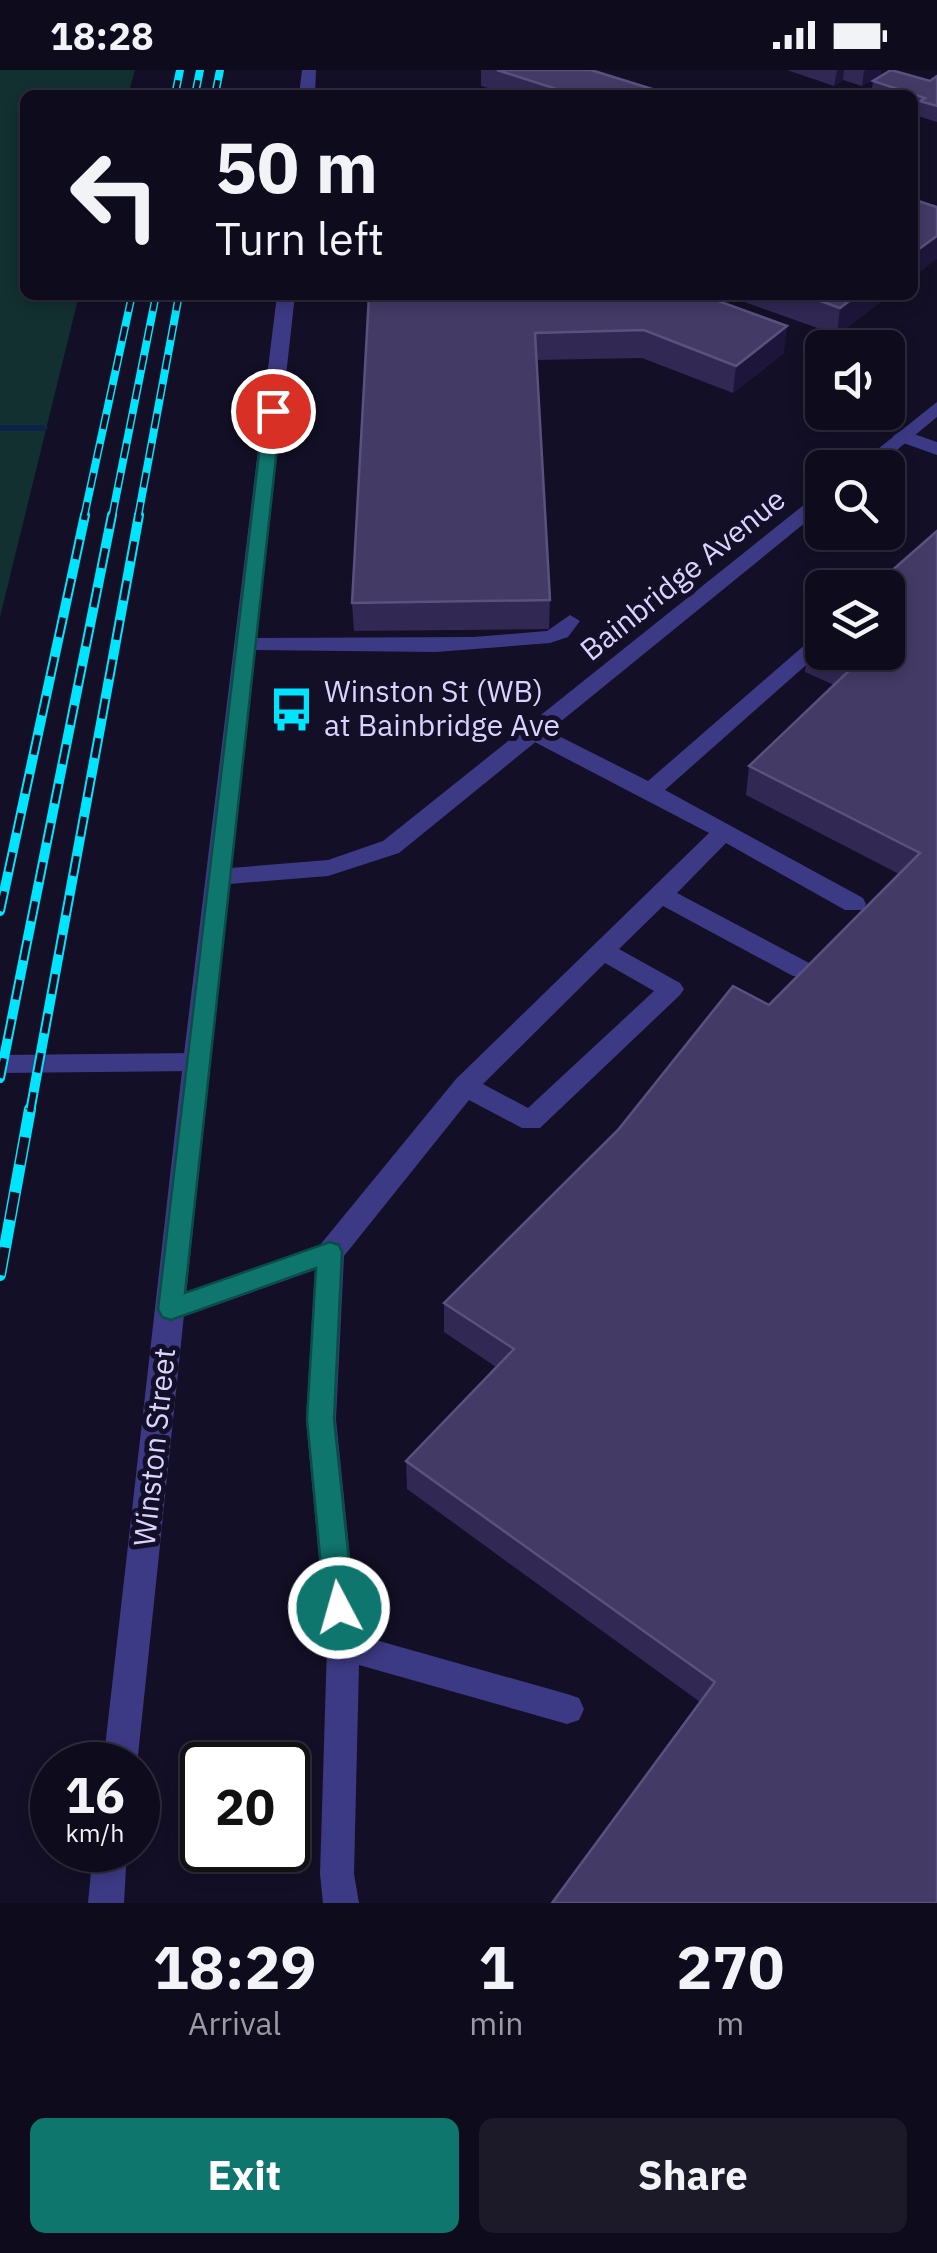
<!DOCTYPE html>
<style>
body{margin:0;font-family:"IBM Plex Sans",sans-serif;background:#1c1929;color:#f1f3f6;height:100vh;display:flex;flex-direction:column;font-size:38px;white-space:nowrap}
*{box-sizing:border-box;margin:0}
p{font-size:32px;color:#9b9ba3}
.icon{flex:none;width:55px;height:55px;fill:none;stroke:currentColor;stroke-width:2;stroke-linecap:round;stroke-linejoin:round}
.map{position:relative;height:1833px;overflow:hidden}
.panel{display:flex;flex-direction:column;background:#0e0b1c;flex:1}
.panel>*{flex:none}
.guide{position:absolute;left:20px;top:20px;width:898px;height:210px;border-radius:15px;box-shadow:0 5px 15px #0003,0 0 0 2px #2e2b3b;background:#0e0b1c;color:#f1f3f6;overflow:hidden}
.fabs{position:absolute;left:805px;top:260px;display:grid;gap:20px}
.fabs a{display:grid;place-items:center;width:100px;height:100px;border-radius:15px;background:#0e0b1c;box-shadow:0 5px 15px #0003,0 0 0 2px #2e2b3b;font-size:50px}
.speed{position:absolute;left:30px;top:1672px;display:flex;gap:20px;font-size:50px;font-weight:700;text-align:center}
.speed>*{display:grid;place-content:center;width:130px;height:130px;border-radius:50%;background:#0e0b1c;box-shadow:0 5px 15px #0003,0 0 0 2px #2e2b3b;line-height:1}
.speed small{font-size:25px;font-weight:400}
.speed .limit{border:5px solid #111;border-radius:15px;background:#fff;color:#111}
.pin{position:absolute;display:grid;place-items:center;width:85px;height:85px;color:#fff;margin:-42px;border:5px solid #fff;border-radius:50%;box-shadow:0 2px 10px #0007}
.me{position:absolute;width:110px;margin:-55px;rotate:354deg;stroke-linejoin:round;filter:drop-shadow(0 0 8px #0008)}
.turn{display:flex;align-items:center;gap:35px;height:210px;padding:0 30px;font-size:45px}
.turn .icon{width:130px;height:130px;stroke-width:2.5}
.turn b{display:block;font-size:70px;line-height:85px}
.eta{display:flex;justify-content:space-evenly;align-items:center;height:170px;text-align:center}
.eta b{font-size:60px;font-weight:800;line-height:70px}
.primary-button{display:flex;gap:20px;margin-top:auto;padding:20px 30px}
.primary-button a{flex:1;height:115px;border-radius:15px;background:#0f766e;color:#fff;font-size:40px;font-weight:800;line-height:115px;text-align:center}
.primary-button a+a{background:#1c1929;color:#f1f3f6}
.status{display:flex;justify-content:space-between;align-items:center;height:70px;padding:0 50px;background:#0e0b1c;direction:ltr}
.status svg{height:28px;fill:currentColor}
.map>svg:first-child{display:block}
.green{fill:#12302f}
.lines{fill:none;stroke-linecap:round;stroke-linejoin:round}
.stream{fill:#0c2248;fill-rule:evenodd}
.service{fill:#3d3a85;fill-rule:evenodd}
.tertiary{fill:#3d3a85;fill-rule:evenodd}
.rail-far2-casing{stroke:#00e5ff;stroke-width:8}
.rail-far1-casing{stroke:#00e5ff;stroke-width:10}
.rail-casing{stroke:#00e5ff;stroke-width:12}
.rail-far2{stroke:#130f26;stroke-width:5;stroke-dasharray:15;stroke-linecap:butt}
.rail-far1{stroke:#130f26;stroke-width:6;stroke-dasharray:20;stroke-linecap:butt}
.rail{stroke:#130f26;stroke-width:9;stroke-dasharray:28;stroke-linecap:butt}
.wall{fill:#312854}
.shaded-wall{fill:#1d163a}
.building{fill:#433a66;stroke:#5a527e;stroke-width:2.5}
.route{fill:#0f766e;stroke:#0a4d48;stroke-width:2.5}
.labels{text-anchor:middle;stroke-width:10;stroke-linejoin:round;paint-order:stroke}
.street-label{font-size:30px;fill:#d9d4ff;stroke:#130f26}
.poi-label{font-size:30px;fill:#d9d4ff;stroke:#130f26;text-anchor:start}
</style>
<div class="status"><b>18:28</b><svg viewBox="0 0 49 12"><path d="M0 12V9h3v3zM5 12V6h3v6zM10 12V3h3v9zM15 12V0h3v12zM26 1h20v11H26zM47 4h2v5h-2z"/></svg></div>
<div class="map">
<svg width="937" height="1833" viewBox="0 0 937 1833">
<rect width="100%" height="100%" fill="#130f26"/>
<path class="green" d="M 0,0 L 135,0 L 128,25 L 25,25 L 25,225 L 79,225 L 0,547 Z"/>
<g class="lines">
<path class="stream" d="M 0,355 L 43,355 L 49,358 L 43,361 L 0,361 Z"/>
<path class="service" d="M 902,360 L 937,372 L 937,385 L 895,370 L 893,366 Z
M 570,545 L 580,551 L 568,567 L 550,573 L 436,582 L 245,580 L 234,574 L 245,568 L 474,567 L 547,561 Z
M 822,564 L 822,581 L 665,720 L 863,828 L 866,834 L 863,840 L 845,840 L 726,773 L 677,823 L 811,894 L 814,900 L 811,906 L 793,906 L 663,836 L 619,879 L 680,913 L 684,919 L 680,925 L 540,1058 L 522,1058 L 469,1030 L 344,1186 L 336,1349 L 358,1565 L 567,1624 L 579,1628 L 584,1639 L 579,1650 L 567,1654 L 359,1595 L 354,1804 L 359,1833 L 323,1833 L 320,1804 L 327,1576 L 306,1349 L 315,1200 L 171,1251 L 161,1247 L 157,1239 L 161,1231 L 320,1175 L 456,1009 L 709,763 L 527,668 L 524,663 L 527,658 L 543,658 L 648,711 L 815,566 ZM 605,893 L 654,921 L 528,1038 L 483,1014 Z
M 196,983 L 205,985 L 209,992 L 205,999 L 196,1001 L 0,1003 L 0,985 Z"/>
<path class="tertiary" d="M 302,0 L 316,0 L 315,25 L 299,25 Z
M 277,225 L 295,225 L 231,798 L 328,790 L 383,771 L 815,426 L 822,424 L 822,439 L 399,783 L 328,806 L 229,814 L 137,1695 L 103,1695 L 183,992 Z
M 937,332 L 937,347 L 875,398 L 854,398 Z
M 93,1780 L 127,1780 L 124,1833 L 88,1833 Z"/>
<defs>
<path id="rail-far2" d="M 175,25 L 180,0
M 195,25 L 200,0
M 215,25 L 220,0
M 84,447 L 132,225
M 112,447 L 156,225
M 138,447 L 179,225"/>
<path id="rail-far1" d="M 0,841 L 85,445
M 0,1008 L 112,445
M 30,1042 L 139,445"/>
<path id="rail" d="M 0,1205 L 30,1039"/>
</defs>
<use href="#rail-far2" class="rail-far2-casing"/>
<use href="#rail-far1" class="rail-far1-casing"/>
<use href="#rail" class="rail-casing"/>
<use href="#rail-far2" class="rail-far2"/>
<use href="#rail-far1" class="rail-far1"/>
<use href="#rail" class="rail"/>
</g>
<path class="wall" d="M 481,0 L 591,0 L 665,23 L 665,25 L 510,25 L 481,16 Z
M 787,0 L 881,0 L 880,6 L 862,16 L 843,10 L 834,16 Z
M 937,6 L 937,52 L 918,46 L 919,42 L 912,40 L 912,25 L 871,25 L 873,11 L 930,11 Z
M 369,225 L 702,225 L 784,283 L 733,323 L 642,288 L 536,290 L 550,530 L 549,559 L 354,561 L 352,533 Z
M 725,225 L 890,225 L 837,265 Z
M 937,461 L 937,1833 L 700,1632 L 407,1419 L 406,1391 L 496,1297 L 444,1262 L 444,1233 L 769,935 L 899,804 L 746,725 L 749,696 L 834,615 L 805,602 L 809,573 L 822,561 L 822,582 L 888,582 Z"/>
<path class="shaded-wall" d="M 837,0 L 844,0 L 843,10 L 834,16 Z
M 866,0 L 881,0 L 880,6 L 862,16 L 864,1 Z
M 937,166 L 937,189 L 912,208 L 912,184 Z
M 857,225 L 890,225 L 837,265 L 840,238 Z
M 787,256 L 784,283 L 733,323 L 736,296 Z"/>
<path class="building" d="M 497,0 L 591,0 L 665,23 L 662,25 L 575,25 Z
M 891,0 L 930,11 L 937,6 L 937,36 L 920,31 L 925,28 L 873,11 Z
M 912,129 L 937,137 L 937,166 L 912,184 Z
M 369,225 L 702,225 L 787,256 L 736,296 L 644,260 L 535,263 L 550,530 L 352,533 Z
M 804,225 L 857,225 L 840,238 Z
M 937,461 L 937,1833 L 552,1833 L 715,1612 L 406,1391 L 514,1279 L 444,1233 L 618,1060 L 733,916 L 769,935 L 920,783 L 749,696 L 856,594 L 831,582 L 888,582 L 888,518 L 872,518 Z
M 822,561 L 822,579 L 809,573 Z"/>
<path class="route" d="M 273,336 L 281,341 L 185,1223 L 330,1172 L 339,1175 L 342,1182 L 334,1349 L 354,1538 L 350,1548 L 339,1552 L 329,1548 L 325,1538 L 307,1349 L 316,1198 L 171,1250 L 162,1247 L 158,1239 L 264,341 Z"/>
<defs>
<symbol id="bus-bare" viewBox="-9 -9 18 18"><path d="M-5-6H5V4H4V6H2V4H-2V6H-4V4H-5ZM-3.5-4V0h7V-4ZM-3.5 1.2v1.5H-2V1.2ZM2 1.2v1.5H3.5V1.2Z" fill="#00e5ff" stroke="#130f26" stroke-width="2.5" paint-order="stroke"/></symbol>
</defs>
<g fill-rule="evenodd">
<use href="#bus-bare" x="260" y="608" width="63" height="63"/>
</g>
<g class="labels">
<g class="street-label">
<text transform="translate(683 505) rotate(-39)" y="10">Bainbridge Avenue</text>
<text transform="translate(155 1377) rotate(-84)" y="10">Winston Street</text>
</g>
<g class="poi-label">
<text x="324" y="632">Winston St (WB)<tspan x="324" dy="34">at Bainbridge Ave</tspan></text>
</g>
</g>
</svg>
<div class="fabs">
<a><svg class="icon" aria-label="sound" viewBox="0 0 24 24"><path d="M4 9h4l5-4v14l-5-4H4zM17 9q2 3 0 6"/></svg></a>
<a><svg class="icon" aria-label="search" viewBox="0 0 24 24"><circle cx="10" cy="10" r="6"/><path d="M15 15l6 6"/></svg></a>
<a><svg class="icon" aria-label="layers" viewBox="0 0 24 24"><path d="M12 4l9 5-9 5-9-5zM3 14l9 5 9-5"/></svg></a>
</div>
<div class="speed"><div>16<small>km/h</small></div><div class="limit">20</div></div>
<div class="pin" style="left:273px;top:341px;background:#d93025"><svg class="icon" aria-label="arrive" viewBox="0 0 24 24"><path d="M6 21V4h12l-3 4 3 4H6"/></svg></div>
<svg class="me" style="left:339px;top:1538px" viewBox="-20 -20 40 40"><circle r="17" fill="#0f766e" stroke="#fff" stroke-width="3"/><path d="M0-11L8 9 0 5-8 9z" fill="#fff"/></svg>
<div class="guide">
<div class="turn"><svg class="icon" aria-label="left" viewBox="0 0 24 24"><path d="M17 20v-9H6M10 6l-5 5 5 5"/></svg><div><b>50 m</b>Turn left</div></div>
</div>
</div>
<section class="panel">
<div class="eta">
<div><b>18:29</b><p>Arrival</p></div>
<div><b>1</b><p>min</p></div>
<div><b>270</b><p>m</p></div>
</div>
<div class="primary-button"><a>Exit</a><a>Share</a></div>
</section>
